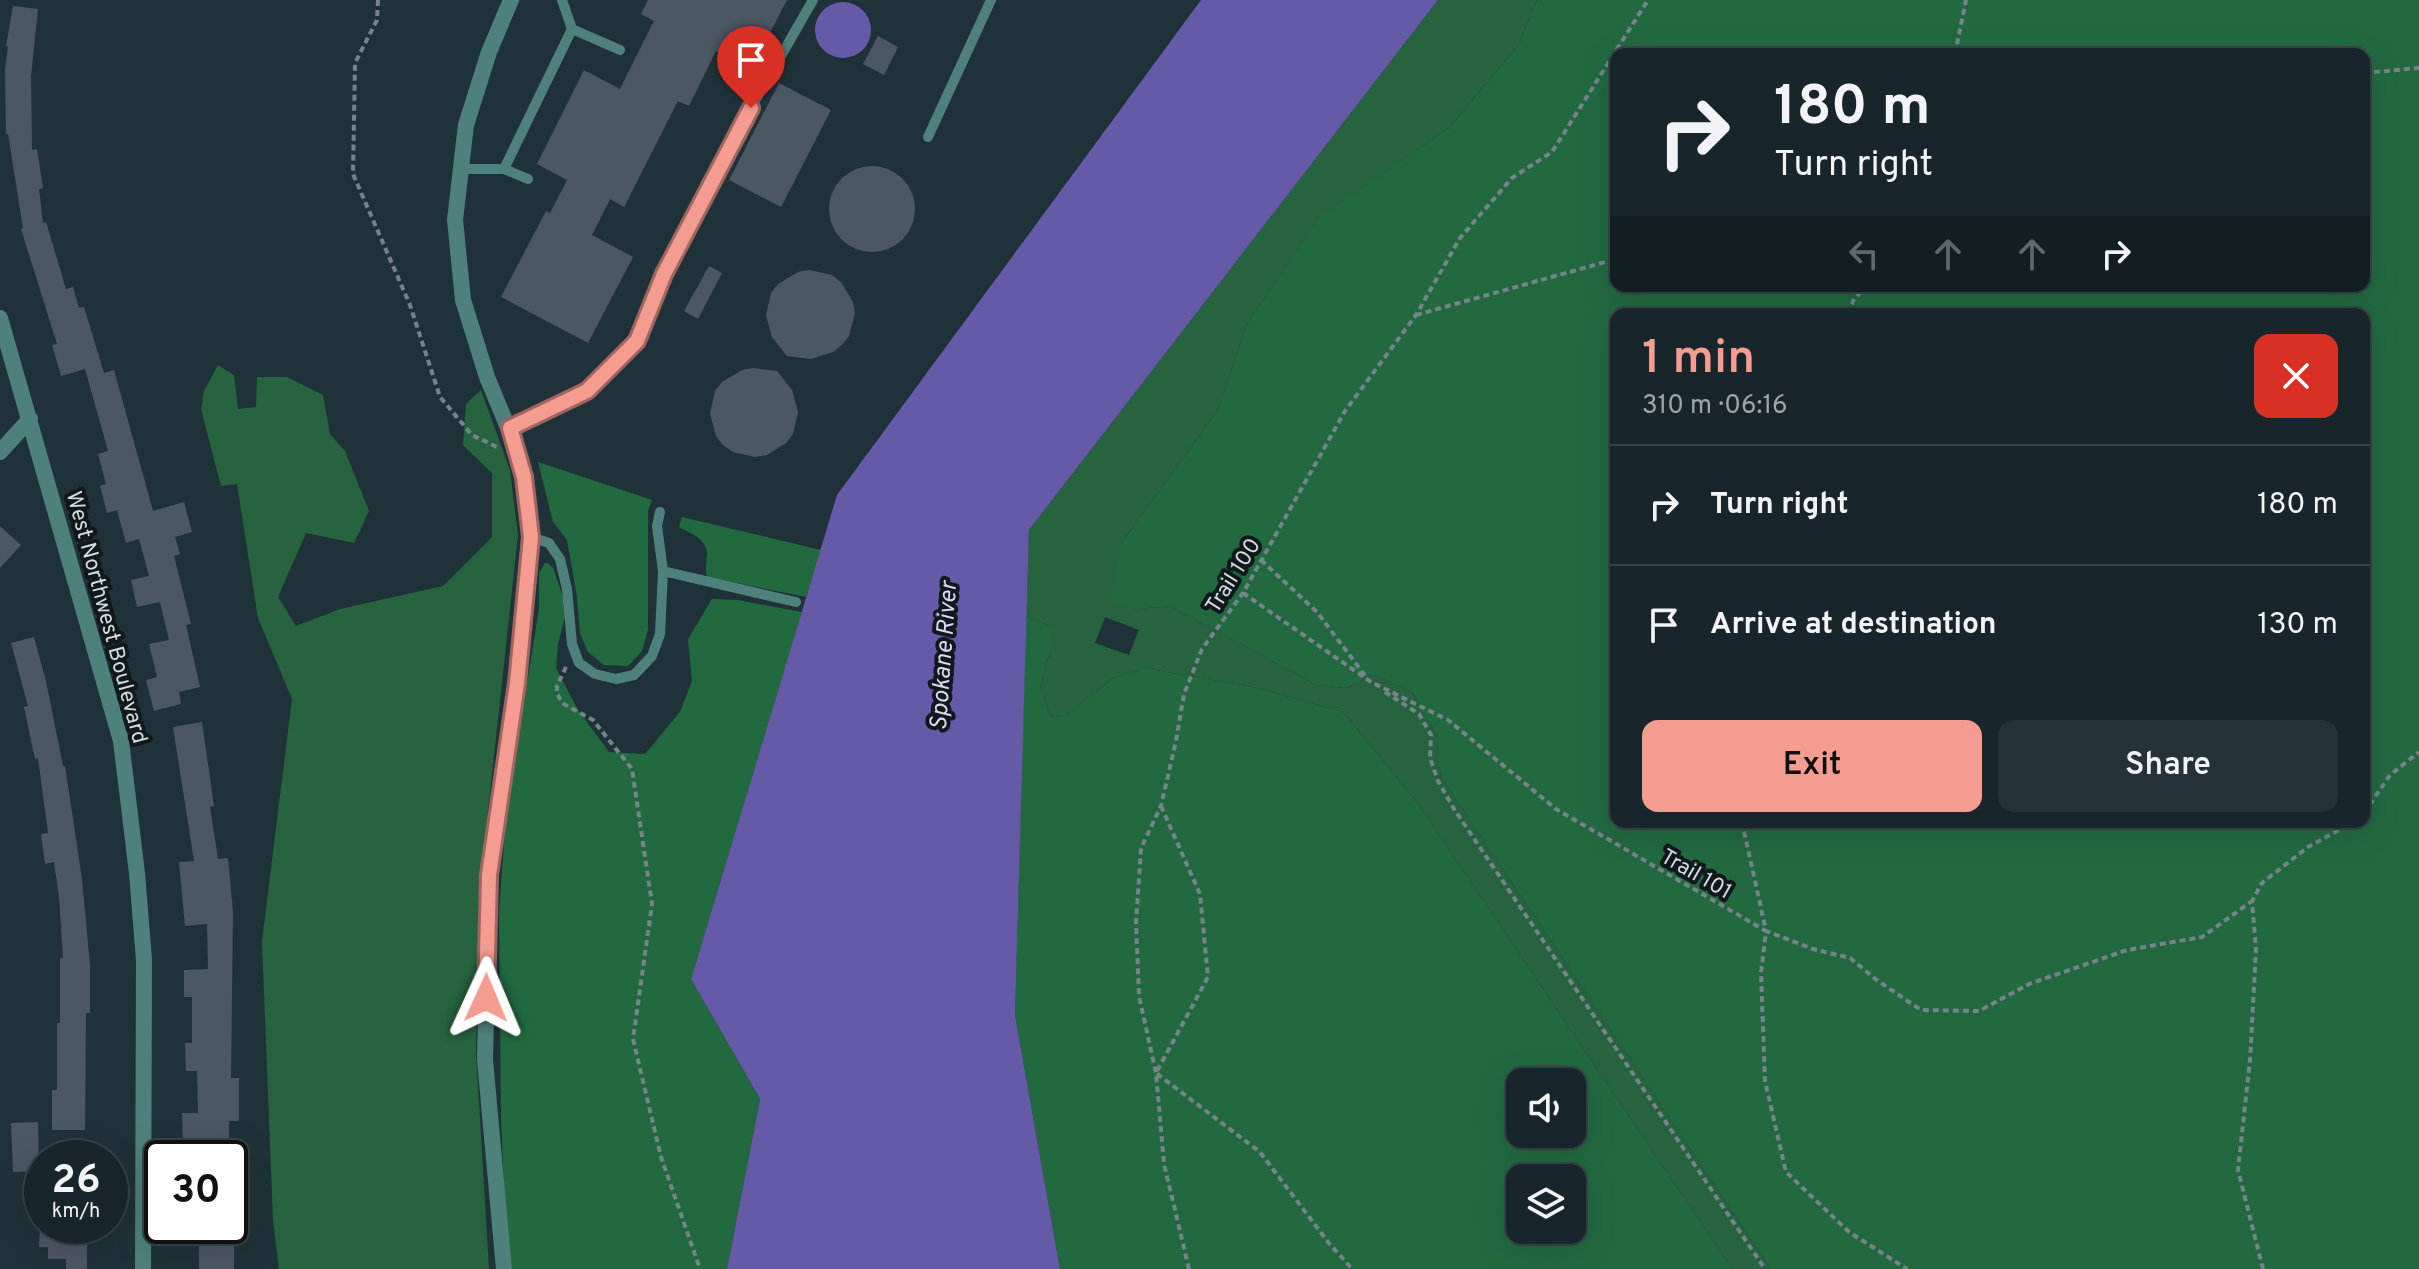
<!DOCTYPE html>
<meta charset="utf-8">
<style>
body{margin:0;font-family:Overpass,sans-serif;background:#253237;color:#f1f3f6;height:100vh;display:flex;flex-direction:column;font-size:30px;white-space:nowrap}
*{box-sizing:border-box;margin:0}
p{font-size:26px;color:#9fa5a9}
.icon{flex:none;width:44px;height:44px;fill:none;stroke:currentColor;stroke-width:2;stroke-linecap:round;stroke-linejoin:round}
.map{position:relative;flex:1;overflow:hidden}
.panel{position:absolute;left:1610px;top:308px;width:760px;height:520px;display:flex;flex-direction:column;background:#18262b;border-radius:16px;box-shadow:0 8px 32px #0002,0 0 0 2px #364347}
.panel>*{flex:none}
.hud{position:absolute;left:1610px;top:48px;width:760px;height:244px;border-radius:16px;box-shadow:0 8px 32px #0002,0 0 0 2px #364347;background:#18262b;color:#f1f3f6;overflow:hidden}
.buttons{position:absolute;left:1506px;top:1068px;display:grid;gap:16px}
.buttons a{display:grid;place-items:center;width:80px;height:80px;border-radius:16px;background:#18262b;box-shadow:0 8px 32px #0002,0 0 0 2px #364347;font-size:40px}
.speed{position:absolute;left:24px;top:1140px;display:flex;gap:16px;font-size:40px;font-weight:700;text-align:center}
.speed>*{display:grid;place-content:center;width:104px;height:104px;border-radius:50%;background:#18262b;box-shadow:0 8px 32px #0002,0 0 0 2px #364347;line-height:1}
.speed small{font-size:20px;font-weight:400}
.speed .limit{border:4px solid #111;border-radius:12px;background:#fff;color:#111}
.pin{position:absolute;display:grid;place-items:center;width:68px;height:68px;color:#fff;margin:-82px -34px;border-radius:50% 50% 50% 0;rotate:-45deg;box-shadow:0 0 8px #0007}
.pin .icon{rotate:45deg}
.me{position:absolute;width:88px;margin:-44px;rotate:1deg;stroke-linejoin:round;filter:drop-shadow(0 0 6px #0008)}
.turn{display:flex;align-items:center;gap:28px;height:168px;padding:0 32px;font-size:36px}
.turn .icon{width:104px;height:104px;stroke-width:2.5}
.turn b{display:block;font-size:56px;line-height:68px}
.lanes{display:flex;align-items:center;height:76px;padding:0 32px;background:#0003;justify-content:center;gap:40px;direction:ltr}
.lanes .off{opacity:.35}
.round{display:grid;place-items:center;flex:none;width:84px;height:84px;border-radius:16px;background:#253237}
.summary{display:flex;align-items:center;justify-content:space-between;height:136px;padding:0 32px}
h1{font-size:48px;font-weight:600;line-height:60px;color:#f59c91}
.button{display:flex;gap:16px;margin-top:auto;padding:16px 32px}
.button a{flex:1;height:92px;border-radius:16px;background:#f59c91;color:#111;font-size:32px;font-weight:600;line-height:92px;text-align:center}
.button a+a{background:#253237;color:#f1f3f6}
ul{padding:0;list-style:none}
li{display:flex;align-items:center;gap:24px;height:120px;padding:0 32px;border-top:2px solid #364347}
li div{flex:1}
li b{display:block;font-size:30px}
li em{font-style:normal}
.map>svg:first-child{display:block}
.green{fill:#27633f;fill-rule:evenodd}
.forest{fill:#226940;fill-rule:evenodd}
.water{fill:#645aa8}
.building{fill:#4c5764}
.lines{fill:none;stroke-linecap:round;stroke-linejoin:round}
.path{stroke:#76848a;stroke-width:4;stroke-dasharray:6 4;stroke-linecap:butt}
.lane{stroke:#4f817c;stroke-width:10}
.street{stroke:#4f817c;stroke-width:16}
.route-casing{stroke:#9f655e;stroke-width:20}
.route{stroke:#f59c91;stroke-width:14}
.labels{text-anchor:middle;stroke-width:8;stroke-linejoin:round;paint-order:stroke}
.street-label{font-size:22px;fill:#d2dde1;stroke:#11191c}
.water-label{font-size:24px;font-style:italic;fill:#dad9ef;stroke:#11191c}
</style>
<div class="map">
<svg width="2419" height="1269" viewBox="0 0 2419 1269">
<rect width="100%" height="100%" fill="#203239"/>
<path class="green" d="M 1438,0 L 1537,0 L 1518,46 L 1449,128 L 1321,217 L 1247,324 L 1218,410 L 1121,544 L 1128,610 L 1170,606 L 1317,685 L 1346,688 L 1375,675 L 1412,692 L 1438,737 L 1437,758 L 1443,780 L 1771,1269 L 1732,1269 L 1416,801 L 1343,712 L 1253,687 L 1144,668 L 1112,679 L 1066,716 L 1051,717 L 1040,688 L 1051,647 L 1051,626 L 1026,617 L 1029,530 ZM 1105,617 L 1139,630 L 1129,655 L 1095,643 Z
M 218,365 L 234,375 L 238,409 L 256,407 L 257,377 L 287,377 L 323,395 L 330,434 L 345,451 L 369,511 L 354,543 L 306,533 L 278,597 L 296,626 L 340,609 L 443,586 L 492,537 L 492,473 L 463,445 L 466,404 L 481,390 L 510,470 L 518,535 L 479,894 L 476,1052 L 489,1269 L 279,1269 L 273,1221 L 262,941 L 292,699 L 258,618 L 237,484 L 221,486 L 201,409 L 204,391 Z"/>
<path class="forest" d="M 1537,0 L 2419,0 L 2419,1269 L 1771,1269 L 1443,780 L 1437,758 L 1438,737 L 1412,692 L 1375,675 L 1346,688 L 1317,685 L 1170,606 L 1128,610 L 1110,598 L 1121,544 L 1218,410 L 1247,324 L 1321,216 L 1449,128 L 1518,46 ZM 1616,54 L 2364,54 L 2364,286 L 1616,286 ZM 1616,314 L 2364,314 L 2364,822 L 1616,822 Z
M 538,462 L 652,500 L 648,511 L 648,630 L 642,651 L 628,666 L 604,665 L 588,652 L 580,633 L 577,597 L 567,540 L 553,522 Z
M 682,517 L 821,550 L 806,597 L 707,577 C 705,568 706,564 707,556 C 708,539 692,534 679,527 Z
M 545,563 L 548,563 L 553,568 L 567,608 L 558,645 L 556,668 L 578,710 L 609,752 L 645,754 L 680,712 L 692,681 L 688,639 L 712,599 L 737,600 L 802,612 L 691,979 L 760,1099 L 727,1269 L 512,1269 L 504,1190 L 501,1116 L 499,912 L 506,816 L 539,608 L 539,573 Z
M 1026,617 L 1051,626 L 1051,647 L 1040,688 L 1051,717 L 1066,716 L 1112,679 L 1144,668 L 1253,687 L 1343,712 L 1416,801 L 1732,1269 L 1060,1269 L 1015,1015 ZM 1520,1082 L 1572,1082 L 1572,1134 L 1520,1134 ZM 1520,1178 L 1572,1178 L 1572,1230 L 1520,1230 Z"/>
<path class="water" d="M 1201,0 L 1438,0 L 1029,530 L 1015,1015 L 1060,1269 L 727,1269 L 760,1099 L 691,979 L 837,495 Z
M815 30a28 28 0 1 1 56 0a28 28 0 1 1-56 0Z"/>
<path class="building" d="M 648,0 L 787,0 L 751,69 L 716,51 L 689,106 L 678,101 L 624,207 L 610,199 L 592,235 L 633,257 L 588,343 L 501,297 L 546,211 L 550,213 L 567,180 L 537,164 L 584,70 L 620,89 L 654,21 L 641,14 Z
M 13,6 L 38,9 L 31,76 L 32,150 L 37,149 L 43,188 L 39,189 L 43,223 L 46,222 L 66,289 L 73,287 L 79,308 L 84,307 L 104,373 L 114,370 L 153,511 L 184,502 L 192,532 L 175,537 L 180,554 L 174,556 L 191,624 L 186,625 L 200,687 L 179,692 L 181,704 L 154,711 L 146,680 L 157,677 L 149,644 L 169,640 L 160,602 L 137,607 L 131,580 L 149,576 L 139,539 L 126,543 L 117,510 L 107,513 L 100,486 L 106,484 L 98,454 L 108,451 L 85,369 L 61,376 L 52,345 L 57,344 L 21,229 L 23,228 L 8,134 L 6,134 L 5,70 L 8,46 L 6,46 Z
M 878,36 L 898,47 L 884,75 L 863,64 Z
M 779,83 L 831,110 L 781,207 L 729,180 Z
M829 209a43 43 0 1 1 86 0a43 43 0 1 1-86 0Z
M 709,266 L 722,273 L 698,319 L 684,311 Z
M 809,270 L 832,275 L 841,282 L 853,302 L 855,313 L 849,336 L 842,345 L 833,352 L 811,359 L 787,356 L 772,337 L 766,315 L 771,293 L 778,284 L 798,272 Z
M 753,368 L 777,371 L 792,390 L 798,412 L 793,434 L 786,443 L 767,455 L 755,457 L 733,452 L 723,445 L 716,436 L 710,414 L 715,391 L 722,382 L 742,370 Z
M 0,526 L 21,545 L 0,568 Z
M 34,637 L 46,681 L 63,766 L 65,766 L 82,879 L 90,965 L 90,1013 L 86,1013 L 85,1130 L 52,1130 L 52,1090 L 57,1090 L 57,1023 L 60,1023 L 60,958 L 63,958 L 59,897 L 54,862 L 45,864 L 41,834 L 48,833 L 38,758 L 35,759 L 24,707 L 28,706 L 11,643 Z
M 202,722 L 214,806 L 210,807 L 218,859 L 228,858 L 233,912 L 231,1078 L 239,1078 L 239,1121 L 229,1121 L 229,1158 L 208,1158 L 208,1141 L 183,1141 L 182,1113 L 198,1113 L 197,1071 L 186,1071 L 185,1043 L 192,1043 L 192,997 L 184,997 L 184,970 L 208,969 L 207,924 L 185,926 L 179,862 L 194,861 L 173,727 Z
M 38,1122 L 39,1171 L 13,1172 L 11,1123 Z
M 230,1155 L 248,1155 L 248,1214 L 230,1214 Z
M 40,1226 L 87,1226 L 87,1269 L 66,1269 L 66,1259 L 48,1259 L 48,1247 L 39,1247 Z
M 199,1226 L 234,1226 L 234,1269 L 199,1269 Z"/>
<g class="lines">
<path class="path" d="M 378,0 L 377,20 L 355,63 L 353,174 L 410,305 L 440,397 L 472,435 L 497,447
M 1955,54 L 1966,0
M 2364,73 L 2419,68
M 1849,314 L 1853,301 L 1865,286
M 1416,315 L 1616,259
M 1261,560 L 1317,612 L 1366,677
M 1243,593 L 1371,682 L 1448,720 L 1556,809 L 1766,931 L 1761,973 L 1765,1081 L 1786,1172 L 1849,1232 L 1907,1269
M 566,667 L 557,686 L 557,693 L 562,703 L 593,720 L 632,769 L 652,904 L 633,1039 L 661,1157 L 700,1269
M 1385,692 L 1419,714 L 1431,735 L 1430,758 L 1438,781 L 1454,809 L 1765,1269
M 1161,806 L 1200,894 L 1208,977 L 1156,1073 L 1260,1152 L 1328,1242 L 1352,1269
M 2364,813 L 2390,775 L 2419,752
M 1742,822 L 1766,931 L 1813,949 L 1850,958 L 1878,981 L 1921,1010 L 1979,1011 L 2029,984 L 2127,950 L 2202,937 L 2252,901
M 1189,1269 L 1164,1164 L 1156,1073 L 1139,996 L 1136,923 L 1141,848 L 1161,806 L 1176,741 L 1184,694 L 1202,649 L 1243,593 L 1345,411 L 1416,315 L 1460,238 L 1512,178 L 1552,152 L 1648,0
M 2263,1269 L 2238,1170 L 2250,1060 L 2256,950 L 2252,901 L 2262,883 L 2308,847 L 2354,822"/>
<path class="lane" d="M 572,29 L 620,50
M 928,137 L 991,0
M 461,169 L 504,169 L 572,29 L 562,0
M 504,169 L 528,179
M 510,428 L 587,391 L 637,341 L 664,274 L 751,108 L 813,0
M 531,537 L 549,543 L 560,559 L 567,589 L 572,644 L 579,663 L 595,674 L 616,679 L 634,675 L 652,656 L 660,634 L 663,571 L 657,526 L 660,512
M 663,571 L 796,602"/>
<path class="street" d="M 0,318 L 121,741 L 137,873 L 144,960 L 143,1269
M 0,452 L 30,419
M 504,1269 L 485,1060 L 489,875 L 517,683 L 531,537 L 524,477 L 518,452 L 487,377 L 463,300 L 455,220 L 466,125 L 489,52 L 511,0"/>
</g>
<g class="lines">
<defs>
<path id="route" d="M 486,998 L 489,875 L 517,683 L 531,537 L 524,477 L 510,428 L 587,391 L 637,341 L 664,274 L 751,108"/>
</defs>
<use href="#route" class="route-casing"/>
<use href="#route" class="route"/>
</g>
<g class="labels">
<g class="street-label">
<text transform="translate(1232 575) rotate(-58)" y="8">Trail 100</text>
<text transform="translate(108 617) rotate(75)" y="8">West Northwest Boulevard</text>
<text transform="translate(1697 873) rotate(30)" y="8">Trail 101</text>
</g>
<g class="water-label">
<text transform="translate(943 656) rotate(-86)" y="8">Spokane River</text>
</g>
</g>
</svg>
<div class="buttons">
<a><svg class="icon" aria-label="sound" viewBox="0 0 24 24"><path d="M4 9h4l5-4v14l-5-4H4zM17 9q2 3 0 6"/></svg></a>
<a><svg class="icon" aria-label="layers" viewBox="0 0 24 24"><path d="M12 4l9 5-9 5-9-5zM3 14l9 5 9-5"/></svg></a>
</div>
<div class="speed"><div>26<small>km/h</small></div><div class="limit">30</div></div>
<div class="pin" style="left:751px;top:108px;background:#d93025"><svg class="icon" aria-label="arrive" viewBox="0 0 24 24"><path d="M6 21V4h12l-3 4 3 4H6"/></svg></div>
<svg class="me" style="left:486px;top:998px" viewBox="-20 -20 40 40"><path d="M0-17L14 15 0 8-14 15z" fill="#f59c91" stroke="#fff" stroke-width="4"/></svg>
<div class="hud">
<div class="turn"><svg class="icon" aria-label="right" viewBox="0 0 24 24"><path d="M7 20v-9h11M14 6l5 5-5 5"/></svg><div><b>180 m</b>Turn right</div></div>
<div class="lanes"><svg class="icon off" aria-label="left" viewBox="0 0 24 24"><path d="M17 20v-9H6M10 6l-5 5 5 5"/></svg><svg class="icon off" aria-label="ahead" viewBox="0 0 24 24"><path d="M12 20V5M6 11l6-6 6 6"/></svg><svg class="icon off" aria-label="ahead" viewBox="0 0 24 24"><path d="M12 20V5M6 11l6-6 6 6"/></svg><svg class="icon" aria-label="right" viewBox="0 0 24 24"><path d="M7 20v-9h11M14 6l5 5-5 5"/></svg></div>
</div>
<section class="panel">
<div class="summary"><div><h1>1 min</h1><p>310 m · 06:16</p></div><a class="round" style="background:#d93025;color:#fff"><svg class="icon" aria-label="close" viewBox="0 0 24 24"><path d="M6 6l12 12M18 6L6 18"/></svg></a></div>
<ul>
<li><svg class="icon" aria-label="right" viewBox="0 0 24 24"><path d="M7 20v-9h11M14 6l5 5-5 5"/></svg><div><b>Turn right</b></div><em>180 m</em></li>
<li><svg class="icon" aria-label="arrive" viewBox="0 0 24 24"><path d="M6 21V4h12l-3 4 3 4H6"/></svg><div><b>Arrive at destination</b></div><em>130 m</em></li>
</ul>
<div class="button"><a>Exit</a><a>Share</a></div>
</section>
</div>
